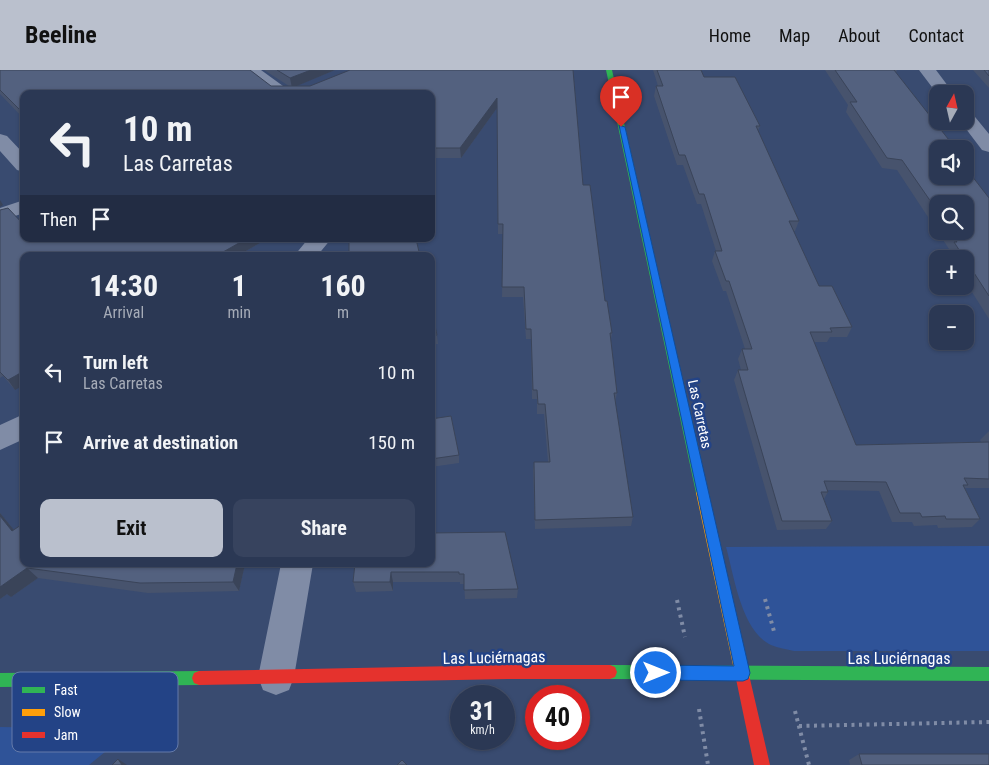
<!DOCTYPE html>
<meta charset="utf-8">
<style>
body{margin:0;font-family:"Roboto Condensed",sans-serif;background:#37435e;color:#f1f3f6;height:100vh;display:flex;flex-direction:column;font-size:19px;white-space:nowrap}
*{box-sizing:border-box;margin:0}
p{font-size:16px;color:#a6acb8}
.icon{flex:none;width:28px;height:28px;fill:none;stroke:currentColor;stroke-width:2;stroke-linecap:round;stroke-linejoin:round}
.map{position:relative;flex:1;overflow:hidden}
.details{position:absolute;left:20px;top:182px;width:415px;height:315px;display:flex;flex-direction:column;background:#2b3854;border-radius:10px;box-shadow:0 1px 4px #0004,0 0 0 1px #47526b}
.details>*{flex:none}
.hud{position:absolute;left:20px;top:20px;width:415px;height:152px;border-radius:10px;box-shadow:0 1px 4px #0004,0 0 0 1px #47526b;background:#2b3854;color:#f1f3f6;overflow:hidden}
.needle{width:32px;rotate:8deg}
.controls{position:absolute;left:929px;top:15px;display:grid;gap:10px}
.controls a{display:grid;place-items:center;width:45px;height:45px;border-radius:10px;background:#2b3854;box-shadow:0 1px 4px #0004,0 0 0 1px #47526b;font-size:25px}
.speed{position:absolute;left:450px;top:615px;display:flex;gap:10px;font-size:25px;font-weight:700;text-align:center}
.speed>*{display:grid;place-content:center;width:65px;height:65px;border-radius:50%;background:#2b3854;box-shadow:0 1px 4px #0004,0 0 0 1px #47526b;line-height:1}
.speed small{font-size:12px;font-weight:400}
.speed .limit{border:8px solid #d22;background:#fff;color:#111}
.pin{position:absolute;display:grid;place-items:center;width:42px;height:42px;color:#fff;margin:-51px -21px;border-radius:50% 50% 50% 0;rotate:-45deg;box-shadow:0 0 5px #0007}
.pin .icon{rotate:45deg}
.me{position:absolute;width:55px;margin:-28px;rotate:90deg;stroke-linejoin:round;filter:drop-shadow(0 0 4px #0008)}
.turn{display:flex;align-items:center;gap:18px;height:105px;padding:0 20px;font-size:22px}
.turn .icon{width:65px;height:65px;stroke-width:2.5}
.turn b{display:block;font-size:35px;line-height:42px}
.then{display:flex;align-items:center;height:48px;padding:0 20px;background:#0003;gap:10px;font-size:19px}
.eta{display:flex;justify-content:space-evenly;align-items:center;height:85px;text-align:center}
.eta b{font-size:30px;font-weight:700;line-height:35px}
.button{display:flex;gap:10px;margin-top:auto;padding:10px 20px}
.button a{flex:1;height:58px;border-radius:10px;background:#bac0cd;color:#111;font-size:20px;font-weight:700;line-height:58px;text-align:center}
.button a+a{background:#37435e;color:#f1f3f6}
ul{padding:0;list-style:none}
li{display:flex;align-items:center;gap:15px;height:70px;padding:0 20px}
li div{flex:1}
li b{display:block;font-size:19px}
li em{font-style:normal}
header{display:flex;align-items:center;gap:30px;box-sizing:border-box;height:70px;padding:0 25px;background:#bac0cd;color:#111}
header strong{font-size:24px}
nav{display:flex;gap:28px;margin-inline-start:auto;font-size:18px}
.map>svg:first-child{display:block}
.green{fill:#2f5398}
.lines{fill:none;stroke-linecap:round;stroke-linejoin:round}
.path{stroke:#808ca6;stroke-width:4;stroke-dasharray:3 4.5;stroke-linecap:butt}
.street{fill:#808ca6;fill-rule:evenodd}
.fast{fill:#30b455;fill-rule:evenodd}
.slow{fill:#ff9f0a;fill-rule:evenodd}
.jam{fill:#e5322d;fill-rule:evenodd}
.wall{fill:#47536d;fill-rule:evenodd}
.shaded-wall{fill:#3a4459}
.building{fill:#53617f;stroke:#3a4459}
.route{fill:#1a73e8;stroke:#114b97}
.labels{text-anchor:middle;stroke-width:5;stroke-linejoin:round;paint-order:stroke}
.street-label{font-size:14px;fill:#fff;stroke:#234386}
.near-street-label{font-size:16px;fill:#fff;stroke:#234386}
.key{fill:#234386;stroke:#657baa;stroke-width:1}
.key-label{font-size:14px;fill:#fff}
</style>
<header>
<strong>Beeline</strong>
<nav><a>Home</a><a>Map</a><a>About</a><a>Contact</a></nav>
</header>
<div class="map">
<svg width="989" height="695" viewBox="0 0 989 695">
<rect width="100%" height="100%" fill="#394b70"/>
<path class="green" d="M 989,476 L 989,581 L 794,581 C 787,579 778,578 771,575 C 741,561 734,505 726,477 Z
M 0,657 L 133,659 L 89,695 L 0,695 Z"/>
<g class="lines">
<path class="path" d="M 765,529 L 775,565
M 677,530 L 685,567
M 699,639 L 708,695
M 795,641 L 809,695
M 799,656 L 989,652"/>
<path class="street" d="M 242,0 L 261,0 L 294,24 L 274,24 Z
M 919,0 L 936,0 L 954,24 L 938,25 Z
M 965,41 L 971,42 L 989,64 L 989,82 L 982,80 L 960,51 L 965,51 Z
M 0,64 L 7,66 L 24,84 L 24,102 L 17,100 L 0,81 Z
M 24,130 L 24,143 L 0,151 L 0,138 Z
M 308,169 L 331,169 L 317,186 L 294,186 Z
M 24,344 L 24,369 L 0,380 L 0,355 Z
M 281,494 L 313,494 L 294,607 L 289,620 L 276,625 L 263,620 L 258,607 Z"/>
<path class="fast" d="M 606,0 L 612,0 L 708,423 L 706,427 L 702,428 L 698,427 L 696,423 Z
M 610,595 L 989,597 L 989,611 L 610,609 L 605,607 L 603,602 L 605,597 Z
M 199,601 L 204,603 L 206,608 L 204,613 L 199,615 L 0,617 L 0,603 Z"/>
<path class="slow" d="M 702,418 L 706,419 L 708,423 L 750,609 L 748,614 L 743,616 L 738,614 L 736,609 L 696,423 L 698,419 Z"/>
<path class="jam" d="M 508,595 L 610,595 L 615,597 L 617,602 L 615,607 L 610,609 L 508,609 L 199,615 L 194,613 L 192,608 L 194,603 L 199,601 Z
M 743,602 L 748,604 L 750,609 L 770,695 L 754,695 L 736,609 L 738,604 Z"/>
</g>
<path class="wall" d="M 0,0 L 271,16 L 289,16 L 264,0 L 335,0 L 296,16 L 310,16 L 573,0 L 583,115 L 605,231 L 612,263 L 611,270 L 617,323 L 615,333 L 633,447 L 631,456 L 535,459 L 533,401 L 534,392 L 548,392 L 544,344 L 537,344 L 537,329 L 532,329 L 531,269 L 526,269 L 523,227 L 502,227 L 503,164 L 498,164 L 497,38 L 461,88 L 431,88 L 431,24 L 24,24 L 24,49 L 0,24 Z
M 653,0 L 701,0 L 704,7 L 760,56 L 758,61 L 799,151 L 795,161 L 793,161 L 819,216 L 852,257 L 847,267 L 830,267 L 827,272 L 814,272 L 856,375 L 981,372 L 980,370 L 989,361 L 989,418 L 965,418 L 980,449 L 972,457 L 938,458 L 937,455 L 914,456 L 912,452 L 892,452 L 879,421 L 827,420 L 828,422 L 824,429 L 832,451 L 826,459 L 777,460 L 734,310 L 738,300 L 741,300 L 738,289 L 742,279 L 745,279 L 726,221 L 723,221 L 712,191 L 715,181 L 716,181 L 701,134 L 697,134 L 683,95 L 677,95 L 654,26 L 656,16 L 658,16 Z
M 825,0 L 897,0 L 896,3 L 938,79 L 989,128 L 989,249 L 965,211 L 965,189 L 951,189 L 947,182 L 949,179 L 897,100 L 882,98 L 846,42 L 848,35 ZM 938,134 L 965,161 L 938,161 Z
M 973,0 L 989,0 L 989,18 Z
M 0,140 L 23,155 L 24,169 L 267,169 L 237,186 L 24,186 L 15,320 L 3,306 L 0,308 Z
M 431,238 L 437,265 L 438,274 L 432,274 L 435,295 L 431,295 Z
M 431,349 L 459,385 L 459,393 L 431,397 Z
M 0,443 L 14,460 L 24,494 L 245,494 L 239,521 L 148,523 L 38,508 L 11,527 L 7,524 L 0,529 Z
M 355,494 L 431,494 L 518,519 L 517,528 L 465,529 L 464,514 L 460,514 L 460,512 L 393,512 L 393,521 L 356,522 L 353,512 Z
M 859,684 L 989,695 L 850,695 L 849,690 Z"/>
<path class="shaded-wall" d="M 311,0 L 335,0 L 292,18 L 290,8 Z
M 497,28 L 497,38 L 461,88 L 460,78 Z
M 0,130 L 3,135 L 0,137 Z
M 246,169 L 267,169 L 237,186 L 216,186 Z
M 24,301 L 24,315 L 15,320 L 8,310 Z
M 0,443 L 23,471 L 12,461 L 0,446 Z
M 237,494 L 245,494 L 239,521 L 233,512 Z
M 27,498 L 38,508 L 11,527 L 7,524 L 0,529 L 0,517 Z
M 391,502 L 393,512 L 393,521 L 390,512 Z
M 118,689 L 127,695 L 122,695 Z"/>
<path class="building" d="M 0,0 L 250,0 L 271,16 L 310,16 L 350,0 L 573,0 L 583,115 L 590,115 L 605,231 L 607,231 L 612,263 L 610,263 L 617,323 L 614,323 L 633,447 L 535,450 L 534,392 L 550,392 L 545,334 L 538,334 L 537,320 L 533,320 L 531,259 L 526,259 L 524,217 L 502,217 L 503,154 L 498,154 L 497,28 L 460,78 L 431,78 L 431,24 L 24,24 L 24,44 L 0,20 Z
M 277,0 L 311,0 L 290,8 Z
M 657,0 L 701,0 L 704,7 L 735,7 L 760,56 L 756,56 L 799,151 L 789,151 L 819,216 L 832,216 L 852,257 L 830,258 L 832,262 L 810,262 L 856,375 L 989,372 L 989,409 L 964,408 L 968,415 L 963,415 L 980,449 L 946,449 L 945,446 L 922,447 L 920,443 L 900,443 L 886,412 L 824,411 L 828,422 L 821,422 L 832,451 L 782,451 L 738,300 L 748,300 L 742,279 L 752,279 L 729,211 L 726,211 L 715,181 L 722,181 L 704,124 L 699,124 L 685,85 L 679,85 L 656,16 L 663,16 Z
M 835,0 L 894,0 L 956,79 L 938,79 L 938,106 L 965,106 L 965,97 L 989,128 L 989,226 L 954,172 L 957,172 L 950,161 L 965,161 L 965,134 L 938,134 L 938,142 L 902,90 L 887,88 L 850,32 L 857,32 Z
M 984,0 L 989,0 L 989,6 Z
M 8,138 L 24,155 L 24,169 L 246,169 L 216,186 L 24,186 L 24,301 L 8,310 L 0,302 L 0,140 Z
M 349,169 L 395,169 L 394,170 L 416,169 L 420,186 L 349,186 Z
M 431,238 L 437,265 L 431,266 Z
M 431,268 L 435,286 L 431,287 Z
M 451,346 L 459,385 L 431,389 L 431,349 Z
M 0,446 L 12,461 L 24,453 L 24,494 L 237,494 L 233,512 L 140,513 L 27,498 L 0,517 Z
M 505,462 L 518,519 L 464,520 L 464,504 L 459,504 L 459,502 L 391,502 L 390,512 L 353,512 L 355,494 L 431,494 L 431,463 Z
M 859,684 L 989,684 L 989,695 L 862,695 Z
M 118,689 L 122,695 L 112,695 Z
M 402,690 L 407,695 L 397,695 Z"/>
<path class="route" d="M 619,55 L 625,57 L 750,603 L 748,609 L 743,611 L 656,610 L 651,608 L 649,603 L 651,598 L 656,595 L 734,596 Z"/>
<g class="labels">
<g class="street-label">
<text transform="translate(700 344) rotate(78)" y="5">Las Carretas</text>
</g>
<g class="near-street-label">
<text transform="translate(494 587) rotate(-1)" y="6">Las Luciérnagas</text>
<text x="899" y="594">Las Luciérnagas</text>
</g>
</g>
<rect x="12" y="602" width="166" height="80" rx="8" class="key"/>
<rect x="22" y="617" width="23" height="6" fill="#30b455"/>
<rect x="22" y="639" width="23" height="7" fill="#ff9f0a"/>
<rect x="22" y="662" width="23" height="6" fill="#e5322d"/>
<g class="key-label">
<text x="54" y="625">Fast</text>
<text x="54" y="647">Slow</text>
<text x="54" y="670">Jam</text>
</g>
</svg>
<div class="controls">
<a><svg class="needle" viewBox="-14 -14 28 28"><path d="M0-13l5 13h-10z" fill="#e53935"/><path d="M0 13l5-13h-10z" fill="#a6acb8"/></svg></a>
<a><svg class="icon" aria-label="sound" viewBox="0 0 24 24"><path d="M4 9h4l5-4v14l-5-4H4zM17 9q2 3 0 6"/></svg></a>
<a><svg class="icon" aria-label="search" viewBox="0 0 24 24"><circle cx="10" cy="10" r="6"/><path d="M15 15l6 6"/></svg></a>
<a>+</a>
<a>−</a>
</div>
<div class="speed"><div>31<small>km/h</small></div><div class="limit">40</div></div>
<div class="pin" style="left:621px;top:57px;background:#d93025"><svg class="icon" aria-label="arrive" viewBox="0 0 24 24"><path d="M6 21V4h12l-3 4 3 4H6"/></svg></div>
<svg class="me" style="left:656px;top:603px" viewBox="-20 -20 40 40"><circle r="17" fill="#1a73e8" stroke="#fff" stroke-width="3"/><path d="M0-11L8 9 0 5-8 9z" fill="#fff"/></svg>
<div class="hud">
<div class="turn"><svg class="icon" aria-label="left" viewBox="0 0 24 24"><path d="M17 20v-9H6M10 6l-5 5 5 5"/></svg><div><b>10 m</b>Las Carretas</div></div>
<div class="then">Then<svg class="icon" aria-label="arrive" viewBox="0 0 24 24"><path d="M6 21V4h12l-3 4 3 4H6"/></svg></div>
</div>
<section class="details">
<div class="eta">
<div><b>14:30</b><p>Arrival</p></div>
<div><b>1</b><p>min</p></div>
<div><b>160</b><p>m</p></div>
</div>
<ul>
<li><svg class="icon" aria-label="left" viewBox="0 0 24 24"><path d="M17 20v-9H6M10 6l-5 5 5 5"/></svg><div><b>Turn left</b><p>Las Carretas</p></div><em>10 m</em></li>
<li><svg class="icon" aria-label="arrive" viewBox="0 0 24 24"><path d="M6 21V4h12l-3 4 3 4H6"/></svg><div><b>Arrive at destination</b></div><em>150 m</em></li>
</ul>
<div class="button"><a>Exit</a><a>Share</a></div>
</section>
</div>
